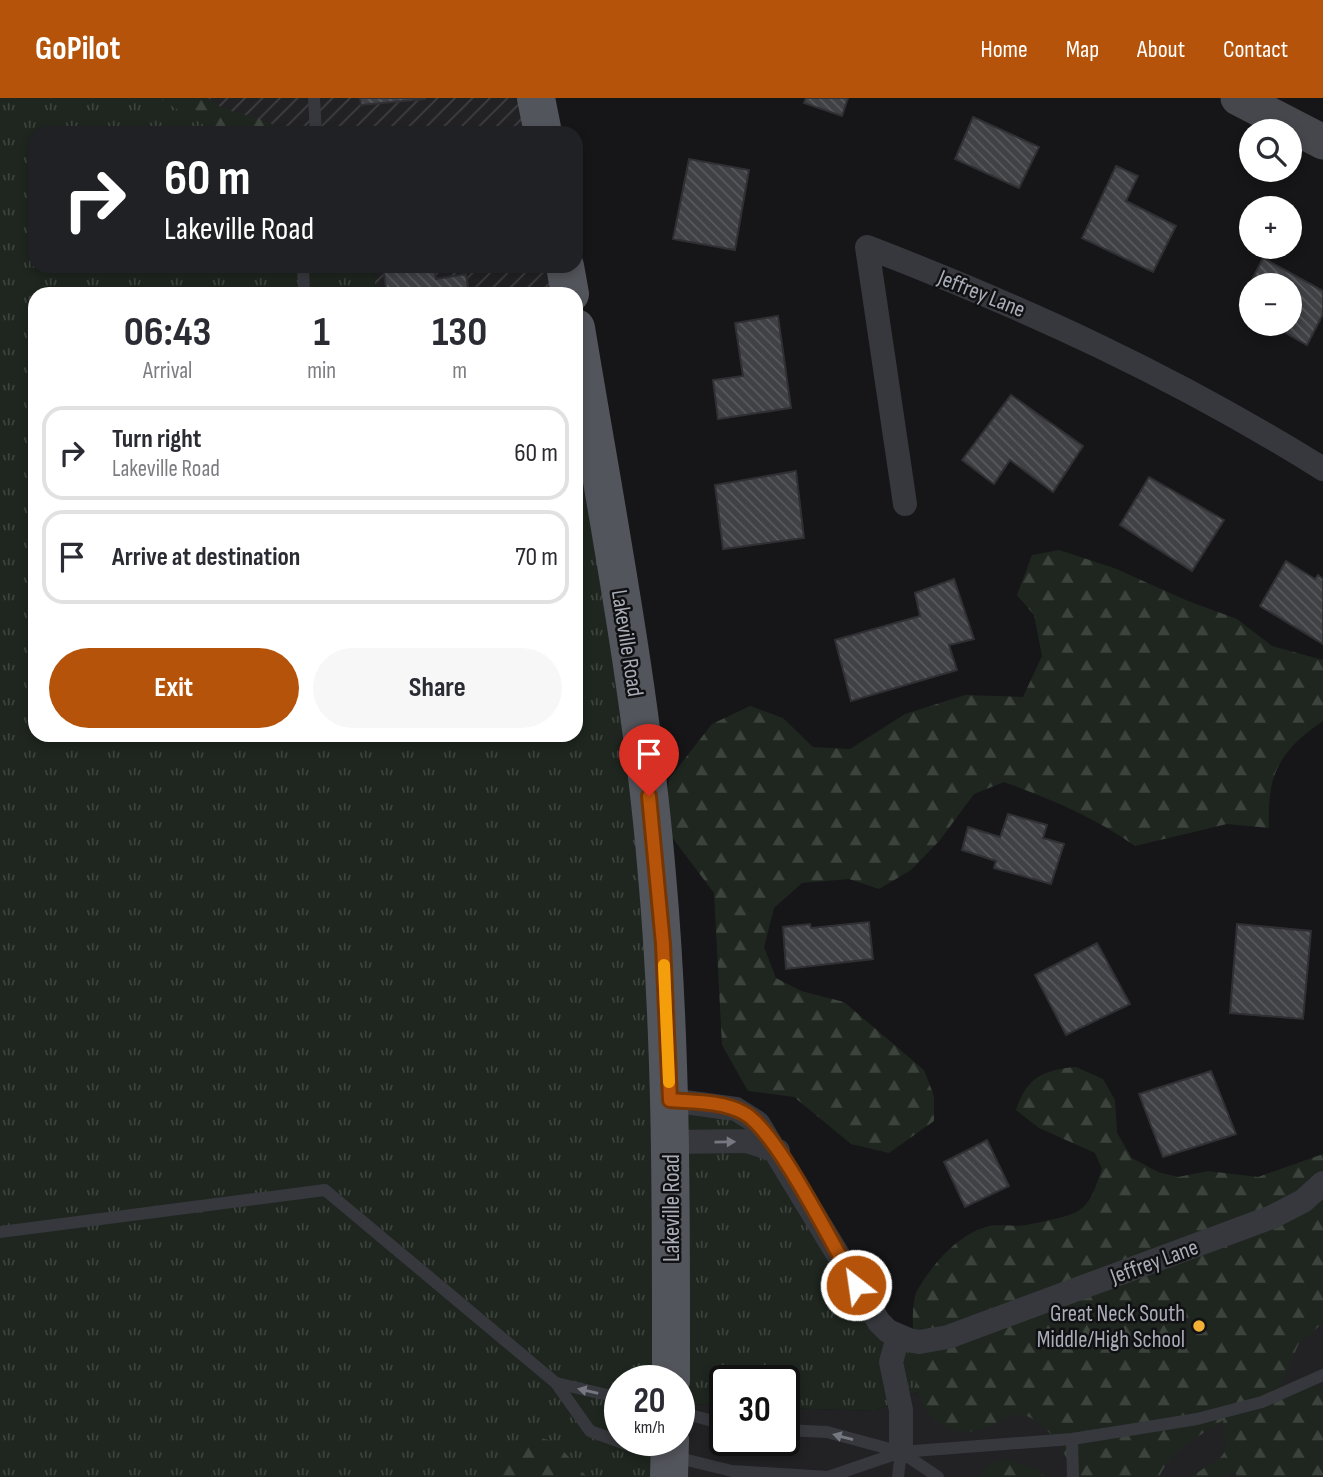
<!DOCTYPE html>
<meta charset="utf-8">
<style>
body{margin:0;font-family:"Sofia Sans Condensed",sans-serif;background:#f7f7f7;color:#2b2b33;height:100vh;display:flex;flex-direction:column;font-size:26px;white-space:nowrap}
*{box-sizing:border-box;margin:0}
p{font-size:23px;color:#7c7c81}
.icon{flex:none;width:38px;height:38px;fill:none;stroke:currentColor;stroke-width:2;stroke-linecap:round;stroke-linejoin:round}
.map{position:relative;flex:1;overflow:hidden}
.side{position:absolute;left:28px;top:189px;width:555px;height:455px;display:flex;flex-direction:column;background:#fff;border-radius:21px;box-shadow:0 4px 10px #0003}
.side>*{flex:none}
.banner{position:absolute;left:28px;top:28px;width:555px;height:147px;border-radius:21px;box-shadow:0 4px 10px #0003;background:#202124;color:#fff;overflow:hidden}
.buttons{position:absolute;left:1239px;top:21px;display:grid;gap:14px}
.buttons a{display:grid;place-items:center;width:63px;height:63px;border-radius:50%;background:#fff;box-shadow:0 4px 10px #0003;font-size:35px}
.speed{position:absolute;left:604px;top:1267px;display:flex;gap:14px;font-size:35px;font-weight:700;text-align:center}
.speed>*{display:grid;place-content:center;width:91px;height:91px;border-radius:50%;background:#fff;box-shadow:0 4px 10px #0003;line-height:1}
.speed small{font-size:18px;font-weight:400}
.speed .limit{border:4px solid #111;border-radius:10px;background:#fff;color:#111}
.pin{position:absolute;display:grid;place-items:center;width:60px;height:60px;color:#fff;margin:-72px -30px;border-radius:50% 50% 50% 0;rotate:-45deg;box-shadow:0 0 7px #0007}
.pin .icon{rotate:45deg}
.me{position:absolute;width:77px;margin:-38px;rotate:330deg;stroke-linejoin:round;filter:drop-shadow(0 0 5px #0008)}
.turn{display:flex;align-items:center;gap:24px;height:147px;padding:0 21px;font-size:32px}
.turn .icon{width:91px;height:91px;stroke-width:2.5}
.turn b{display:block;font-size:49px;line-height:60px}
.eta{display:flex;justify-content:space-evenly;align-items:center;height:119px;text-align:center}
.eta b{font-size:42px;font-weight:700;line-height:49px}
.cta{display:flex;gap:14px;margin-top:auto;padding:14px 21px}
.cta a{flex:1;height:80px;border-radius:42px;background:#b45309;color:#fff;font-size:28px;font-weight:700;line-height:80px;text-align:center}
.cta a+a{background:#f7f7f7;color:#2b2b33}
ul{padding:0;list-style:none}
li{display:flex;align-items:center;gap:21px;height:94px;margin:0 14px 10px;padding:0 7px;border:4px solid #e1e1e2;border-radius:21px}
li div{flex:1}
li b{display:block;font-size:26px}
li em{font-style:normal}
header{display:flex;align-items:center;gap:42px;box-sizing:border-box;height:98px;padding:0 35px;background:#b45309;color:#fff}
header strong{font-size:33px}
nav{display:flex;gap:38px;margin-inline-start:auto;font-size:24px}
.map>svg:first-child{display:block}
.built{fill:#222225}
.industrial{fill:url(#industrial-furrows)}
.grass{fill:url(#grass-tufts)}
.forest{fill:url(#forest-firs)}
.building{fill:url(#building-back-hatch);stroke:#303034;stroke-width:2}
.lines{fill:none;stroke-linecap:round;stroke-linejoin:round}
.lane{stroke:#37383d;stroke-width:12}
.street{stroke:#37383d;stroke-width:24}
.secondary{stroke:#45474d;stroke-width:35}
.primary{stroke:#53555c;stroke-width:38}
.oneway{fill:#757881}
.route-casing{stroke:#753606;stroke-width:18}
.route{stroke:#b45309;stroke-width:12}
.slow{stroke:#f59e0b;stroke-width:12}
.poi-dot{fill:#f2b134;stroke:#111113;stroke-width:2.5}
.labels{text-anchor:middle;stroke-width:5;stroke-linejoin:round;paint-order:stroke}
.street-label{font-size:23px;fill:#a8adb8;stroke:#111113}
.poi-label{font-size:23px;fill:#a8adb8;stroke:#111113;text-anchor:end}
</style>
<header>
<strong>GoPilot</strong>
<nav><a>Home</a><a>Map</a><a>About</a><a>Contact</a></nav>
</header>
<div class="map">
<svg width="1323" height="1379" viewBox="0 0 1323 1379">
<defs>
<pattern id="industrial-furrows" width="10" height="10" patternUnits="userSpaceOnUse" patternTransform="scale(1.75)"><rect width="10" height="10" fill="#222225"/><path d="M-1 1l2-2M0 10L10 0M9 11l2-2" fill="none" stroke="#3f3f43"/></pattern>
<pattern id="grass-tufts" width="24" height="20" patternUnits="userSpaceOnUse" patternTransform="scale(1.75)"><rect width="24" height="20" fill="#1e261f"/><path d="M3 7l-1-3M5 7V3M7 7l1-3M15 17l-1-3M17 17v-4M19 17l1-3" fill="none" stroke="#3c433d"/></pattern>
<pattern id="forest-firs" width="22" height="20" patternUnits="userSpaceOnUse" patternTransform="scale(1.75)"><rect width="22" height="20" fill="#1e261f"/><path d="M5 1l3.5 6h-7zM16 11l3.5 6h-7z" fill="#3c433d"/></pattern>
<pattern id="building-back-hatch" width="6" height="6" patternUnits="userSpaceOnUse" patternTransform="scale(1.75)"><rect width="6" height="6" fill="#404145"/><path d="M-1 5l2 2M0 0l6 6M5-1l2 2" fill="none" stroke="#595a5e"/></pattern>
</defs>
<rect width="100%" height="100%" fill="#161618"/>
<path class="built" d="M 1323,1130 L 1323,1379 L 673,1379 L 679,1342 L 679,1306 L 724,1307 L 724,1342 L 784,1342 L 784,1310 L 874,1313 L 1231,1161 Z"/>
<path class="industrial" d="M 195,0 L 542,0 L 548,35 L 235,35 Z
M 373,168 L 571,168 L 576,196 L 376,196 Z"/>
<path class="grass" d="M 0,0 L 195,0 L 235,35 L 35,35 L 35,168 L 373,168 L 376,196 L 35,196 L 35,637 L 576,637 L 576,237 L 676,1009 L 738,1018 L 872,1226 L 914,1249 L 918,1294 L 874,1313 L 784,1310 L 784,1283 L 724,1283 L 724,1307 L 679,1306 L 679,1283 L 620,1283 L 620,1342 L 673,1342 L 673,1379 L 0,1379 Z"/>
<path class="forest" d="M 158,0 L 208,0 C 227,18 256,15 277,29 L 277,35 L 212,35 L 206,28 Z
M 1059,452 L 1114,470 L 1188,503 L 1237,521 L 1272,548 L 1323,562 L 1323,623 C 1278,654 1267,677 1269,730 L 1227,726 L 1135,748 C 1094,719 1051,701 1004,684 L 974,696 L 940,742 L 911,772 L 879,791 L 849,781 L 802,785 L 774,810 L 764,849 L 776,880 L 801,893 L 844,904 L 924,972 L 934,998 L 934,1023 L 889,1055 L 851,1046 L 794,999 L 748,993 L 722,947 L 714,795 L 665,730 L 669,681 L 712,626 L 750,608 L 783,620 L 813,649 L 850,651 L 905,616 L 965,597 L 1023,599 L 1042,558 L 1034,517 L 1017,497 L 1032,457 Z
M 1076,969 L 1103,981 L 1115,1002 L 1117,1035 L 1132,1060 L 1158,1074 L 1178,1079 L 1208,1073 L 1258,1079 L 1323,1056 L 1323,1225 L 1299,1245 L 1280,1288 L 1323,1288 L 1323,1379 L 1238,1379 L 1232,1370 L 1227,1379 L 1192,1379 C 1224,1354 1230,1366 1223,1322 C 1198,1340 1173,1349 1159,1379 L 1077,1379 C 1065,1357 1052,1329 1027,1318 C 1011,1312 998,1326 983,1331 C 936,1345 913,1303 914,1262 C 914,1246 910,1206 917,1193 C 931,1168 957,1137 986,1129 C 995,1126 1009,1128 1018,1128 C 1029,1127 1039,1124 1050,1122 C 1088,1114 1089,1107 1102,1071 L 1095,1055 L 1039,1030 L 1016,1012 C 1027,979 1043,972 1076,969 Z
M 538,1339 L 555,1344 L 587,1379 L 497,1379 C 497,1356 515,1340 538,1339 Z
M 1001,1361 L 1037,1370 L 1045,1379 L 980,1379 L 988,1368 Z"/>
<path class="building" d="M 360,0 L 425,0 L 425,1 L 361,7 Z
M 806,0 L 848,0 L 842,18 L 804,5 Z
M 973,19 L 1039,49 L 1019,90 L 955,61 Z
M 689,61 L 749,72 L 735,152 L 673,141 Z
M 1116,68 L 1138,78 L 1126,103 L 1176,128 L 1153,174 L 1082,140 Z
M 1263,160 L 1323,193 L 1323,216 L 1307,247 L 1270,226 L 1290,226 L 1290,187 L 1251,187 L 1251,215 L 1239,208 Z
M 396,168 L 434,168 L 436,181 L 466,176 L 469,196 L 387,196 L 383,170 Z
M 778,218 L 791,310 L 718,321 L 713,282 L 743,278 L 735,225 Z
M 1011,297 L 1083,348 L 1053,394 L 1010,362 L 994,386 L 962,362 Z
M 796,373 L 804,440 L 723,451 L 715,387 Z
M 1149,379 L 1224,422 L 1192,473 L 1120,427 Z
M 1286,463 L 1315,481 L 1318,477 L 1323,481 L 1323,546 L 1260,508 Z
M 954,481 L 974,541 L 949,547 L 957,572 L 851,603 L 835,542 L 920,518 L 915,495 Z
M 1008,716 L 1047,727 L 1043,740 L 1064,746 L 1051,786 L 994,770 L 996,763 L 962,752 L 968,729 L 1000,739 Z
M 869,824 L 873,861 L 786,871 L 783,829 L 810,826 L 811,830 Z
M 1237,826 L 1311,833 L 1303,921 L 1230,915 Z
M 1097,845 L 1130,906 L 1066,937 L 1035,877 Z
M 1211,973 L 1236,1036 L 1163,1059 L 1139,996 Z
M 987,1042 L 1009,1088 L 965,1109 L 944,1064 Z"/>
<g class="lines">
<path class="lane" d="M 314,0 L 316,35
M 303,168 L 304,196
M 0,1134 L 325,1092 L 556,1285 L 590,1333 L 634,1349 L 732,1373 L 828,1379 L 901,1354 L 1072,1341 L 1129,1332 L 1197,1321 L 1262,1304 L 1323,1277
M 556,1285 L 620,1300
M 679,1314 L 724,1326
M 784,1332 L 827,1334 L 901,1354 L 938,1379
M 1072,1341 L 1073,1379
M 898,1379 L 901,1354"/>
<path class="street" d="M 905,406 L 867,149 C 1028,211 1176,279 1323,371
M 670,1002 L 736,1011 L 758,1025 L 879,1224 L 888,1233 L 909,1242 L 919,1244 L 948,1239 L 1272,1119 L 1303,1103 L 1323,1085
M 670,1044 L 747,1043 L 778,1053
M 898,1239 L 891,1264 L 901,1312 L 901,1354"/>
<path class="secondary" d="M 1238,0 L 1323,44"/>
<path class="primary" d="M 536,0 L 543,35
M 565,168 L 570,196
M 576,230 C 606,412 642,594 657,777 C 672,946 671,1114 671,1283
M 669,1379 L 670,1342"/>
</g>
<defs><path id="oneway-solid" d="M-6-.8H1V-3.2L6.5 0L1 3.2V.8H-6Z" transform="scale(1.75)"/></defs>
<g class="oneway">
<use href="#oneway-solid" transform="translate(725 1044) rotate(-1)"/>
<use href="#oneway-solid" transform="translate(588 1293) rotate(-167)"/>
<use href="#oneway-solid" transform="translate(843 1339) rotate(-165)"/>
</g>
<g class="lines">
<defs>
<path id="route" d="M 649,698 L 663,846 L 670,1002 C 694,1004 722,1003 744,1015 C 777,1033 834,1150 856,1187"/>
</defs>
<use href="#route" class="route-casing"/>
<use href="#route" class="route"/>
<path class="slow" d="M 664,867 L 669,984"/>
</g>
<circle class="poi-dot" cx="1199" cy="1228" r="7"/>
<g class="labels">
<g class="street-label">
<text transform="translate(982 195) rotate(22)" y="8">Jeffrey Lane</text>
<text transform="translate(628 545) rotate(81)" y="8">Lakeville Road</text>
<text transform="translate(671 1110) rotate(-90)" y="8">Lakeville Road</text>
<text transform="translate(1154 1163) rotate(-20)" y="8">Jeffrey Lane</text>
</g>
<g class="poi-label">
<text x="1185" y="1223">Great Neck South<tspan x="1185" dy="26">Middle/High School</tspan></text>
</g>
</g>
</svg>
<div class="buttons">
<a><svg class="icon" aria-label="search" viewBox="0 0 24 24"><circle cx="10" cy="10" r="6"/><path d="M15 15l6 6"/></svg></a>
<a>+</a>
<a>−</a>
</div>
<div class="speed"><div>20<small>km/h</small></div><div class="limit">30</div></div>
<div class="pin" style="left:649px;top:698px;background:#d93025"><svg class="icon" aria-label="arrive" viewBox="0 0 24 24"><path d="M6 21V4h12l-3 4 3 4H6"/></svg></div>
<svg class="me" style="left:856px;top:1187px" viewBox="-20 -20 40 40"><circle r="17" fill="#b45309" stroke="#fff" stroke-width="3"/><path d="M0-11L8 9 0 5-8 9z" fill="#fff"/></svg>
<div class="banner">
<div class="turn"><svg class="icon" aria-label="right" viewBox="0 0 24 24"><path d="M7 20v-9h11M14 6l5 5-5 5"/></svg><div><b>60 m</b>Lakeville Road</div></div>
</div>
<section class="side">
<div class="eta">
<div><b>06:43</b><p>Arrival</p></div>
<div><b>1</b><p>min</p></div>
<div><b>130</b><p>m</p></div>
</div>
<ul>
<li><svg class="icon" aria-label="right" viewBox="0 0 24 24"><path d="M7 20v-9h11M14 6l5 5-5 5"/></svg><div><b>Turn right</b><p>Lakeville Road</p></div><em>60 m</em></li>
<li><svg class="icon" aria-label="arrive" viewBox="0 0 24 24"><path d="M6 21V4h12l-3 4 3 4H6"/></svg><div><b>Arrive at destination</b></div><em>70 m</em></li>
</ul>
<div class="cta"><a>Exit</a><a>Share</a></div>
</section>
</div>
